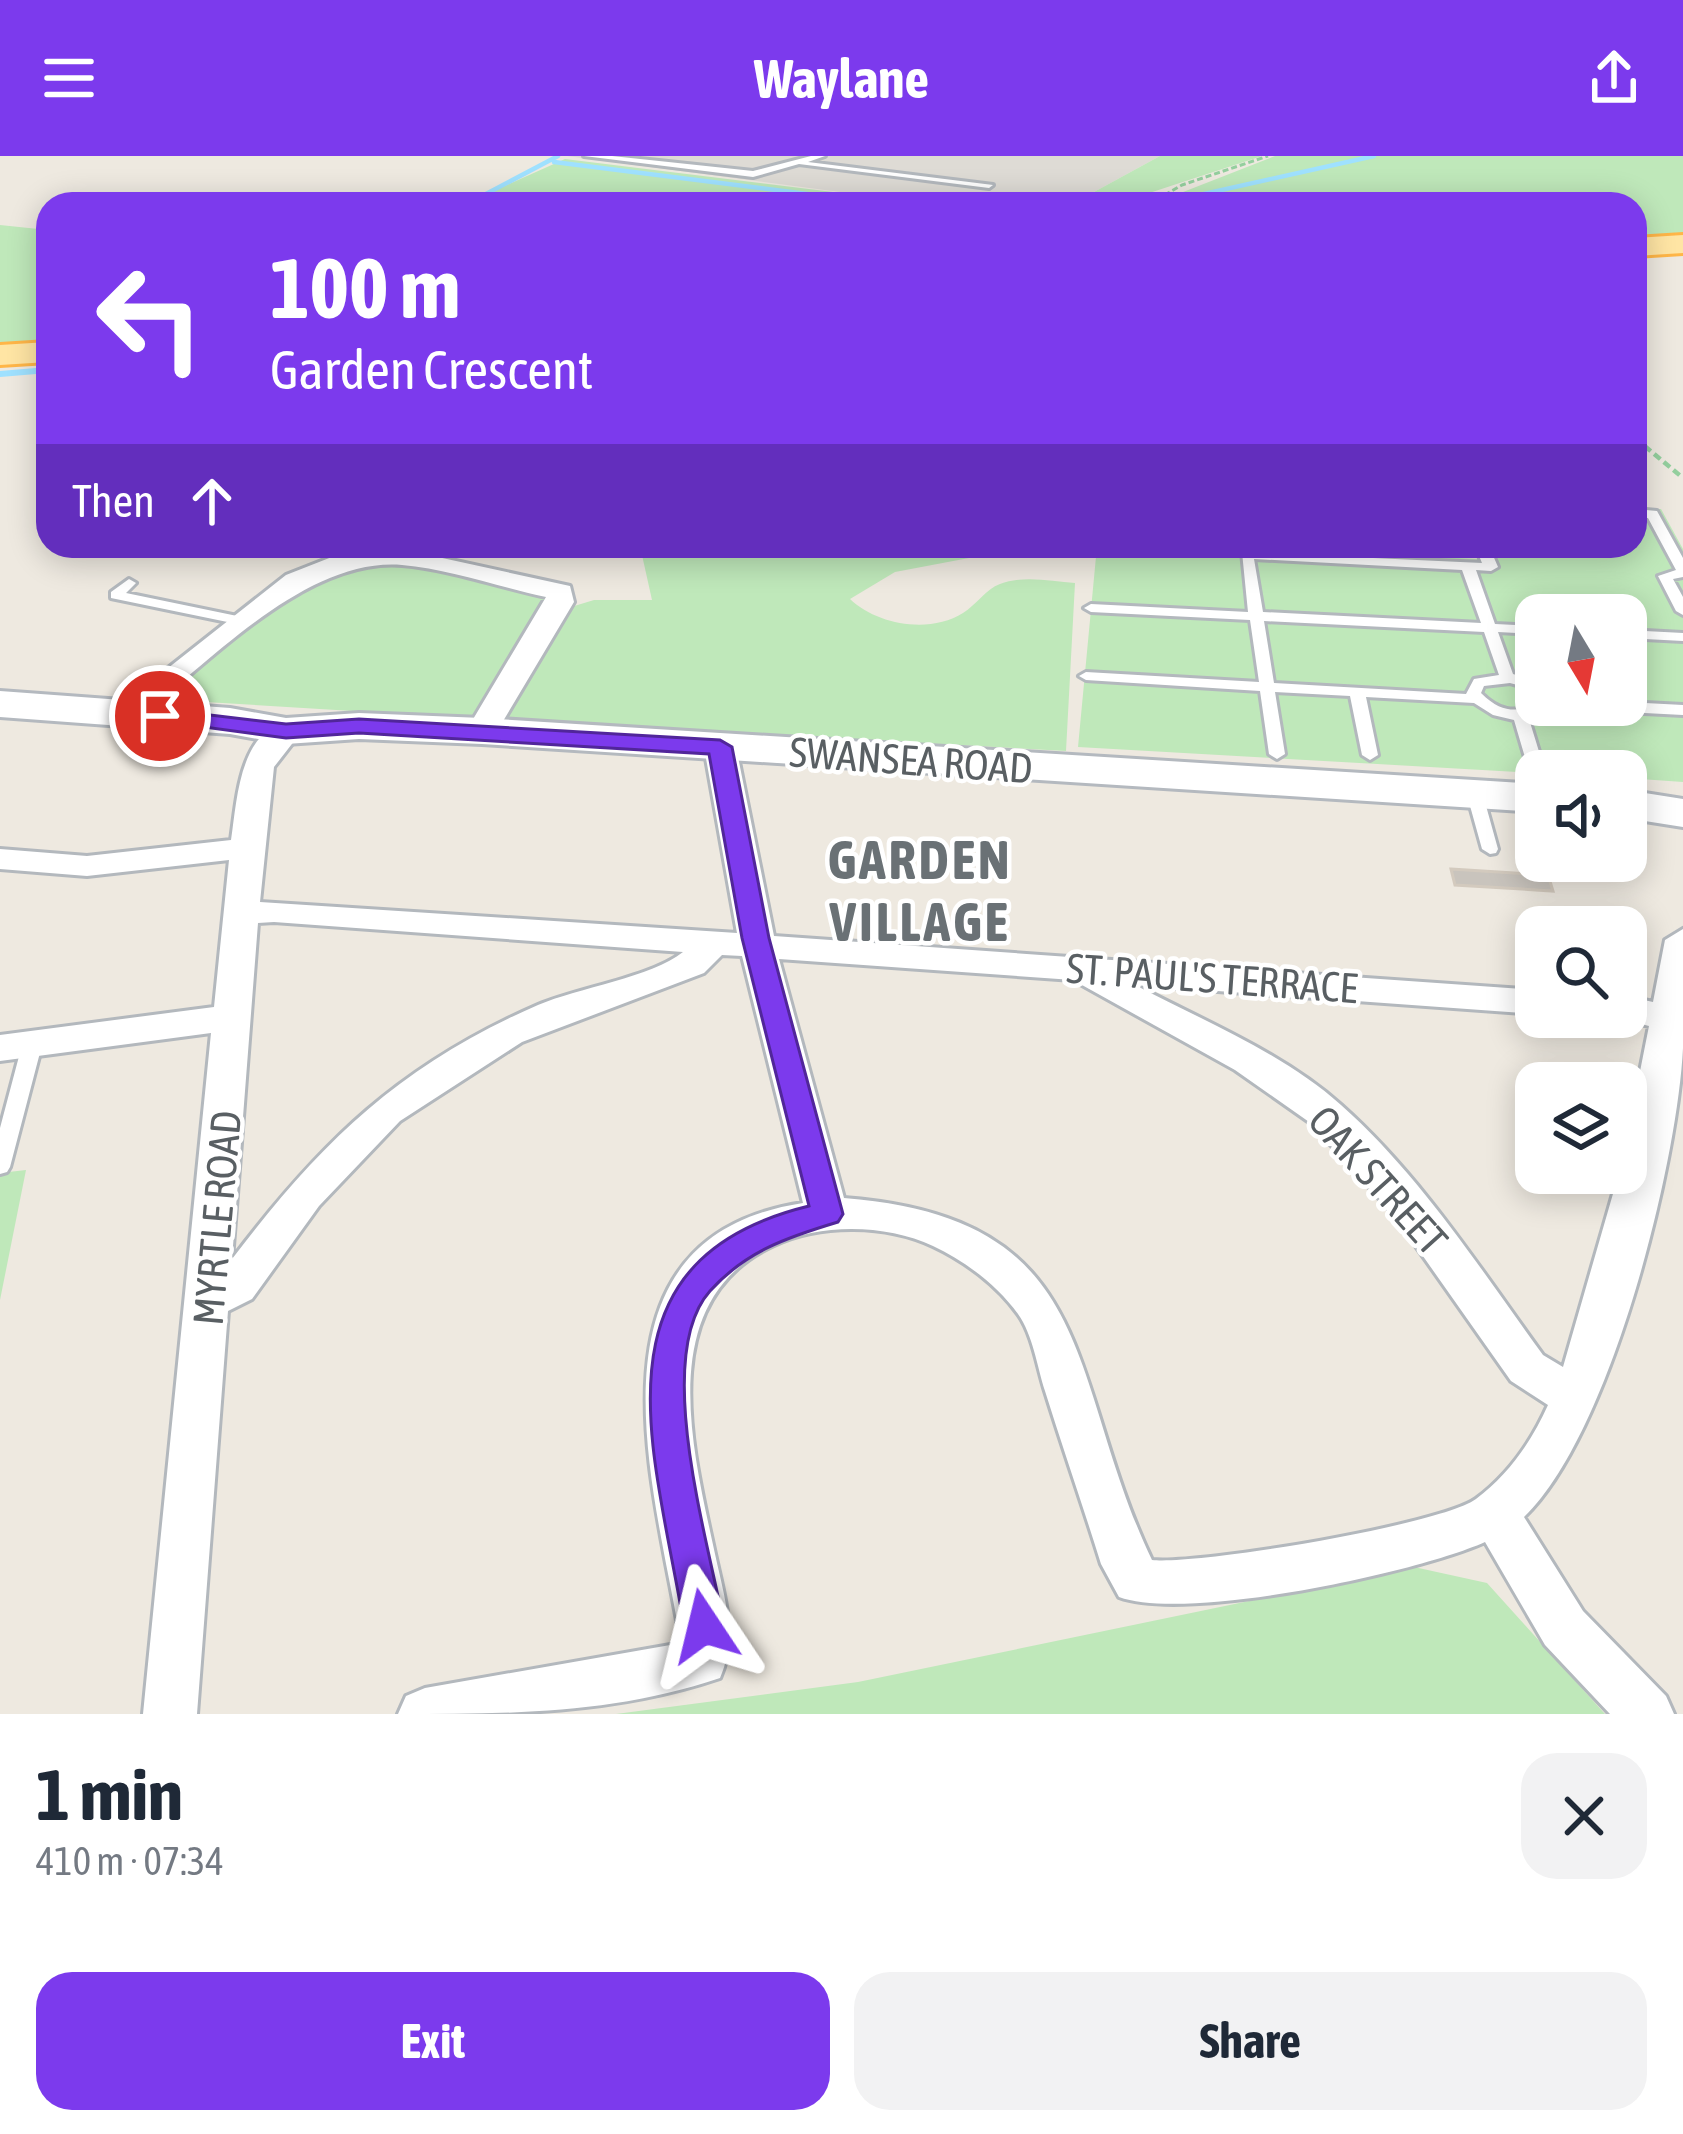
<!DOCTYPE html>
<meta charset="utf-8">
<style>
body{margin:0;font-family:"Asap Condensed",sans-serif;background:#f2f2f3;color:#1f2937;height:100vh;display:flex;flex-direction:column;font-size:45px;white-space:nowrap}
*{box-sizing:border-box;margin:0}
p{font-size:39px;color:#747a83}
.icon{flex:none;width:66px;height:66px;fill:none;stroke:currentColor;stroke-width:2;stroke-linecap:round;stroke-linejoin:round}
.map{position:relative;height:1558px;overflow:hidden}
.panel{display:flex;flex-direction:column;background:#fff;flex:1}
.panel>*{flex:none}
.banner{position:absolute;left:36px;top:36px;width:1611px;height:366px;border-radius:36px;box-shadow:0 6px 30px #0003;background:#7c3aed;color:#fff;overflow:hidden}
.needle{width:78px;rotate:170deg}
.fabs{position:absolute;left:1515px;top:438px;display:grid;gap:24px}
.fabs a{display:grid;place-items:center;width:132px;height:132px;border-radius:24px;background:#fff;box-shadow:0 6px 30px #0003;font-size:60px}
.pin{position:absolute;display:grid;place-items:center;width:102px;height:102px;color:#fff;margin:-51px;border:6px solid #fff;border-radius:50%;box-shadow:0 3px 12px #0007}
.me{position:absolute;width:132px;margin:-66px;rotate:350deg;stroke-linejoin:round;filter:drop-shadow(0 0 9px #0008)}
.turn{display:flex;align-items:center;gap:42px;height:252px;padding:0 36px;font-size:54px}
.turn .icon{width:156px;height:156px;stroke-width:2.5}
.turn b{display:block;font-size:84px;line-height:102px}
.then{display:flex;align-items:center;height:114px;padding:0 36px;background:#0003;gap:24px;font-size:45px}
.round{display:grid;place-items:center;flex:none;width:126px;height:126px;border-radius:36px;background:#f2f2f3}
.overview{display:flex;align-items:center;justify-content:space-between;height:204px;padding:0 36px}
h1{font-size:72px;font-weight:700;line-height:90px}
.cta{display:flex;gap:24px;margin-top:auto;padding:24px 36px}
.cta a{flex:1;height:138px;border-radius:36px;background:#7c3aed;color:#fff;font-size:48px;font-weight:700;line-height:138px;text-align:center}
.cta a+a{background:#f2f2f3;color:#1f2937}
header{display:flex;justify-content:space-between;align-items:center;height:156px;padding:0 36px;background:#7c3aed;color:#fff;font-size:54px;font-weight:700}
.map>svg:first-child{display:block}
.industrial{fill:#dedbd5}
.green{fill:#bfe8ba;fill-rule:evenodd}
.lines{fill:none;stroke-linecap:round;stroke-linejoin:round}
.stream-far1{stroke:#9fe1ff;stroke-width:4.5}
.stream{stroke:#9fe1ff;stroke-width:6}
.building{fill:#c9c4bd;stroke:#d3cabe;stroke-width:3}
.service-casing{stroke:#b3b8bd;stroke-width:6}
.minor-casing{stroke:#b3b8bd;stroke-width:6}
.secondary-casing{stroke:#b4b9bf;stroke-width:6}
.primary-casing{stroke:#ffb648;stroke-width:6}
.path-far1{stroke:#94cf9e;stroke-width:3;stroke-dasharray:6 3;stroke-linecap:butt}
.path{stroke:#94cf9e;stroke-width:4.5;stroke-dasharray:8 4.5;stroke-linecap:butt}
.service{fill:#fff;fill-rule:evenodd}
.minor{fill:#fff;fill-rule:evenodd}
.secondary{fill:#fff;fill-rule:evenodd}
.primary{fill:#ffe5a4;fill-rule:evenodd}
.route{fill:#7c3aed;stroke:#51269a;stroke-width:3}
.labels{text-anchor:middle;stroke-width:9;stroke-linejoin:round;paint-order:stroke}
.street-label{font-size:42px;fill:#595f63;stroke:#fff}
.district-label{font-size:54px;font-weight:bold;letter-spacing:3px;fill:#6a7175;stroke:#fff}
</style>
<header><svg class="icon" aria-label="menu" viewBox="0 0 24 24"><path d="M4 6h16M4 12h16M4 18h16"/></svg>Waylane<svg class="icon" aria-label="share" viewBox="0 0 24 24"><path d="M12 15V3M7 8l5-5 5 5M5 13v7h14v-7"/></svg></header>
<div class="map">
<svg width="1683" height="1558" viewBox="0 0 1683 1558">
<rect width="100%" height="100%" fill="#eee9e0"/>
<path class="industrial" d="M 567,0 L 1160,0 L 1072,48 L 931,48 Z"/>
<path class="green" d="M 1160,0 L 1262,0 L 1125,45 L 1141,48 L 1072,48 Z
M 1275,0 L 1683,0 L 1683,83 L 1635,86 L 1635,48 L 1155,47 Z
M 565,3 L 931,48 L 464,48 Z
M 0,69 L 48,74 L 48,190 L 0,193 Z
M 1635,353 L 1661,353 L 1683,393 L 1683,626 L 1626,622 L 1626,615 L 1536,617 L 1078,591 L 1097,390 L 1223,390 L 1478,403 L 1473,390 L 1635,390 ZM 1536,459 L 1626,459 L 1626,549 L 1536,549 Z
M 640,390 L 1032,390 L 895,416 L 850,443 C 877,469 930,478 963,457 C 976,449 986,433 1000,428 C 1023,419 1051,425 1075,427 L 1066,595 L 500,564 L 571,451 L 594,444 L 652,444 Z
M 403,407 L 531,434 L 553,447 L 484,563 L 172,544 L 168,539 L 169,531 L 300,431 L 351,410 Z
M 26,1014 L 0,1144 L 0,1017 Z
M 1414,1411 L 1487,1427 L 1605,1558 L 616,1558 L 858,1526 Z"/>
<g class="lines">
<path class="stream-far1" d="M 554,6 L 886,48
M 467,48 L 558,0
M 1159,48 L 1374,0"/>
<path class="stream" d="M 0,218 L 48,214"/>
</g>
<path class="building" d="M 1451,713 L 1548,719 L 1553,735 L 1455,729 Z"/>
<g class="lines">
<defs>
<path id="service" d="M 584,0 L 612,0 L 753,15 L 811,0 L 825,0 L 808,6 L 993,29 L 989,32 L 799,8 L 753,21 Z
M 1635,353 L 1657,355 L 1683,402 L 1683,421 L 1673,423 L 1683,441 L 1683,459 L 1676,455 L 1658,420 L 1676,414 L 1648,362 L 1635,361 Z
M 1475,390 L 1489,390 L 1498,411 L 1491,415 L 1476,414 L 1495,468 L 1536,470 L 1536,478 L 1498,476 L 1513,518 L 1536,525 L 1536,534 L 1510,527 L 1484,530 L 1481,537 C 1509,565 1523,549 1556,549 L 1545,558 L 1529,563 L 1545,615 L 1536,615 L 1536,620 L 1529,615 L 1514,564 L 1493,559 L 1474,547 L 1366,541 L 1378,599 L 1370,604 L 1362,599 L 1350,540 L 1275,536 L 1285,598 L 1277,603 L 1269,598 L 1260,535 L 1086,524 L 1079,520 L 1086,516 L 1259,526 L 1250,464 L 1091,456 L 1084,452 L 1091,448 L 1248,456 L 1242,396 L 1482,407 ZM 1254,403 L 1462,414 L 1481,467 L 1263,456 ZM 1264,465 L 1484,476 L 1499,519 L 1474,523 L 1466,538 L 1274,527 Z
M 129,423 L 136,427 L 126,437 L 242,461 L 249,465 L 242,469 L 111,442 L 111,436 Z
M 1626,474 L 1683,477 L 1683,485 L 1626,482 Z
M 1626,546 L 1683,549 L 1683,559 L 1587,554 L 1579,549 L 1626,549 Z
M 1475,634 L 1483,639 L 1498,693 L 1496,697 L 1490,698 L 1482,693 L 1467,639 Z
M 32,883 L 42,889 L 10,1011 L 7,1016 L 0,1018 L 0,972 L 22,889 Z"/>
<path id="minor" d="M 401,393 L 570,430 L 574,446 L 493,582 L 471,582 L 466,575 L 546,441 C 499,431 449,413 402,409 C 306,401 208,508 137,563 L 126,566 L 111,557 L 286,419 L 342,397 Z
M 286,566 L 302,575 L 274,611 L 260,746 L 737,777 L 704,591 L 720,582 L 736,591 L 774,780 L 1536,834 L 1536,858 L 1135,829 C 1204,865 1283,897 1341,949 C 1421,1020 1481,1114 1543,1199 L 1563,1211 L 1619,1017 L 1626,1017 L 1626,986 L 1649,870 L 1614,861 L 1626,861 L 1626,840 L 1653,846 L 1665,784 L 1683,773 C 1683,812 1683,852 1683,892 C 1677,1011 1610,1279 1524,1361 L 1583,1455 L 1666,1540 L 1674,1558 L 1610,1558 L 1545,1489 L 1485,1386 C 1416,1417 1186,1466 1119,1441 L 1101,1408 C 1083,1350 1063,1293 1045,1235 C 1037,1210 1033,1179 1018,1158 C 997,1129 965,1105 933,1090 C 886,1068 821,1067 774,1089 C 652,1145 693,1295 715,1398 C 724,1440 738,1481 720,1522 C 614,1558 509,1558 398,1558 L 406,1540 L 425,1532 L 676,1488 L 678,1470 C 651,1319 580,1081 803,1047 L 742,800 L 722,799 L 704,817 L 522,886 L 400,965 L 319,1050 L 252,1143 L 228,1155 L 197,1558 L 143,1558 L 211,877 L 0,905 L 0,879 L 214,851 L 229,704 L 87,720 L 0,713 L 0,693 L 87,700 L 231,684 C 237,645 239,577 286,566 ZM 274,766 L 683,796 C 652,821 578,832 538,849 C 400,909 321,986 232,1103 L 258,767 ZM 779,803 L 1073,824 L 1235,914 L 1312,968 L 1394,1059 L 1511,1225 L 1548,1249 C 1532,1285 1508,1319 1476,1343 C 1440,1369 1199,1409 1152,1404 C 1065,1222 1103,1062 844,1042 Z"/>
<path id="secondary" d="M 0,535 L 230,552 L 286,562 L 359,557 L 482,562 L 1536,628 L 1536,656 L 482,588 L 359,583 L 286,588 L 230,578 L 0,561 Z
M 1626,634 L 1683,643 L 1683,671 L 1626,662 Z"/>
<path id="primary" d="M 1683,79 L 1683,97 L 1635,100 L 1635,82 Z
M 48,186 L 48,206 L 0,209 L 0,189 Z"/>
</defs>
<use href="#service" class="service-casing"/>
<use href="#minor" class="minor-casing"/>
<use href="#secondary" class="secondary-casing"/>
<use href="#primary" class="primary-casing"/>
<path class="path-far1" d="M 1149,48 L 1182,29 L 1268,0"/>
<path class="path" d="M 1635,282 L 1683,322"/>
<use href="#service" class="service"/>
<use href="#minor" class="minor"/>
<use href="#secondary" class="secondary"/>
<use href="#primary" class="primary"/>
</g>
<path class="route" d="M 160,553 L 286,568 L 359,563 L 720,584 L 732,591 L 769,782 L 843,1058 L 838,1066 C 788,1081 746,1095 710,1135 C 651,1201 710,1390 724,1470 L 718,1483 L 704,1488 L 690,1483 L 684,1470 C 657,1302 582,1105 809,1050 L 742,782 L 709,598 L 359,577 L 286,582 L 152,564 L 152,555 Z"/>
<g class="labels">
<g class="street-label">
<text transform="translate(911 604) rotate(4)" y="15">SWANSEA ROAD</text>
<text transform="translate(1212 822) rotate(4)" y="15">ST. PAUL'S TERRACE</text>
<text transform="translate(1378 1024) rotate(48)" y="15">OAK STREET</text>
<text transform="translate(217 1062) rotate(-85)" y="15">MYRTLE ROAD</text>
</g>
<g class="district-label">
<text x="920" y="723">GARDEN<tspan x="920" dy="62">VILLAGE</tspan></text>
</g>
</g>
</svg>
<div class="fabs">
<a><svg class="needle" viewBox="-14 -14 28 28"><path d="M0-13l5 13h-10z" fill="#e53935"/><path d="M0 13l5-13h-10z" fill="#747a83"/></svg></a>
<a><svg class="icon" aria-label="sound" viewBox="0 0 24 24"><path d="M4 9h4l5-4v14l-5-4H4zM17 9q2 3 0 6"/></svg></a>
<a><svg class="icon" aria-label="search" viewBox="0 0 24 24"><circle cx="10" cy="10" r="6"/><path d="M15 15l6 6"/></svg></a>
<a><svg class="icon" aria-label="layers" viewBox="0 0 24 24"><path d="M12 4l9 5-9 5-9-5zM3 14l9 5 9-5"/></svg></a>
</div>
<div class="pin" style="left:160px;top:560px;background:#d93025"><svg class="icon" aria-label="arrive" viewBox="0 0 24 24"><path d="M6 21V4h12l-3 4 3 4H6"/></svg></div>
<svg class="me" style="left:704px;top:1470px" viewBox="-20 -20 40 40"><path d="M0-17L14 15 0 8-14 15z" fill="#7c3aed" stroke="#fff" stroke-width="4"/></svg>
<div class="banner">
<div class="turn"><svg class="icon" aria-label="left" viewBox="0 0 24 24"><path d="M17 20v-9H6M10 6l-5 5 5 5"/></svg><div><b>100 m</b>Garden Crescent</div></div>
<div class="then">Then<svg class="icon" aria-label="ahead" viewBox="0 0 24 24"><path d="M12 20V5M6 11l6-6 6 6"/></svg></div>
</div>
</div>
<section class="panel">
<div class="overview"><div><h1>1 min</h1><p>410 m · 07:34</p></div><a class="round"><svg class="icon" aria-label="close" viewBox="0 0 24 24"><path d="M6 6l12 12M18 6L6 18"/></svg></a></div>
<div class="cta"><a>Exit</a><a>Share</a></div>
</section>
